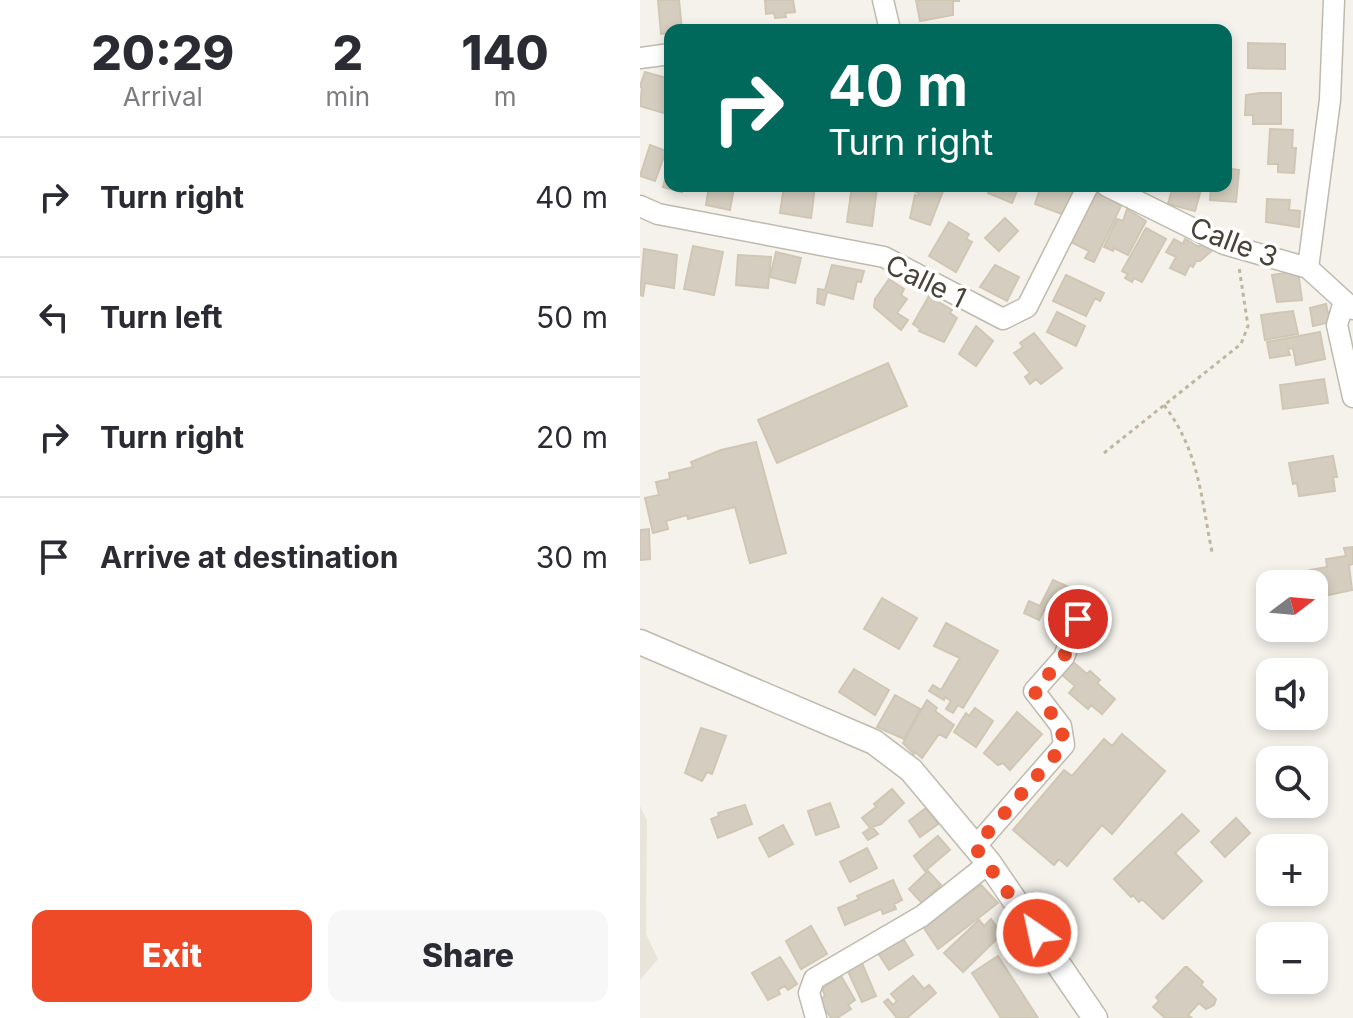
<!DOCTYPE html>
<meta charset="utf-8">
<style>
body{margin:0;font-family:Inter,sans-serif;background:#f7f7f7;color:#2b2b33;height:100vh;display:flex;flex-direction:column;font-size:30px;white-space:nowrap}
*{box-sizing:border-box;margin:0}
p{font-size:26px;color:#7c7c81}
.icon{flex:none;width:44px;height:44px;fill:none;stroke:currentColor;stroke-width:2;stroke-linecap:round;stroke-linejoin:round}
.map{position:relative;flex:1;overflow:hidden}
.side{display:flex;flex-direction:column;background:#fff;width:640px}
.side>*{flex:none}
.top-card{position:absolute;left:24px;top:24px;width:568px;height:168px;border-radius:16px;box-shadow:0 4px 12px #0003;background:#00695c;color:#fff;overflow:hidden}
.needle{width:52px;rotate:74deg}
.tools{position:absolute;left:616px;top:570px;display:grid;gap:16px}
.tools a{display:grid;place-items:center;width:72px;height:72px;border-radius:16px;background:#fff;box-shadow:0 4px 12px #0003;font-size:40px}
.pin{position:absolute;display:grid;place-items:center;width:68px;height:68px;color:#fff;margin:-34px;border:4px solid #fff;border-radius:50%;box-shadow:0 2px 8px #0007}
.me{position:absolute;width:88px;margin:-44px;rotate:326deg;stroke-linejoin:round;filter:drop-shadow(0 0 6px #0008)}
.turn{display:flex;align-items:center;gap:28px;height:168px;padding:0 32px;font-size:36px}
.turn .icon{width:104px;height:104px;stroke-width:2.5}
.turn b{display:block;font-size:56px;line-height:68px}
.eta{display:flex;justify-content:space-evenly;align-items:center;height:136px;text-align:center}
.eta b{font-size:48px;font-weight:800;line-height:56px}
.button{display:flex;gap:16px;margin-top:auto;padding:16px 32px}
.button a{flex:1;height:92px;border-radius:16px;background:#ee4a28;color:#fff;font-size:32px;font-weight:800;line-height:92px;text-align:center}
.button a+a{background:#f7f7f7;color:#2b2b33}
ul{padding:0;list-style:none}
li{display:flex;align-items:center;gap:24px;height:120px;padding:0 32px;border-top:2px solid #e1e1e2}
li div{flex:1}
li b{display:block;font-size:30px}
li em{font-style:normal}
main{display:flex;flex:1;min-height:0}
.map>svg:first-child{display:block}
.residential{fill:#e8e4d9}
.building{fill:#d5cec0;stroke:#d0c6b4;stroke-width:2}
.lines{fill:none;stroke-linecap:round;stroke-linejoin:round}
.minor-casing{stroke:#c0baad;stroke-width:23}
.tertiary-casing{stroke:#c0baad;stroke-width:27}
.path{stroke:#c0b69f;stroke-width:3;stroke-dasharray:4 4;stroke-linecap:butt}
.minor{stroke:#fff;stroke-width:20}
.tertiary{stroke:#fff;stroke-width:24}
.route{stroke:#ee4a28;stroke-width:14;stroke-dasharray:0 25.2}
.labels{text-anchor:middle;stroke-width:7;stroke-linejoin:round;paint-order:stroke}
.street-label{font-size:28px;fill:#484339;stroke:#fff}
</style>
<main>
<section class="side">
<div class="eta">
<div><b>20:29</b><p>Arrival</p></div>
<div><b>2</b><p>min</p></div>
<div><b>140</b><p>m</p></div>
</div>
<ul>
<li><svg class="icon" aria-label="right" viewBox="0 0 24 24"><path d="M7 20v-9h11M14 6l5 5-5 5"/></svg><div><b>Turn right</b></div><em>40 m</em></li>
<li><svg class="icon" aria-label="left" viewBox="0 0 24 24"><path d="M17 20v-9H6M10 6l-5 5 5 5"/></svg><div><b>Turn left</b></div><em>50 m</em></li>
<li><svg class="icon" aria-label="right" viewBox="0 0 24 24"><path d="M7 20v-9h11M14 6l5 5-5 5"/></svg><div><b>Turn right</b></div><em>20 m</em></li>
<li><svg class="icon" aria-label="arrive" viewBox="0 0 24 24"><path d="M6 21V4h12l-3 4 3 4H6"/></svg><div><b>Arrive at destination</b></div><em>30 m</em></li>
</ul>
<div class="button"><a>Exit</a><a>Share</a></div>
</section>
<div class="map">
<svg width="713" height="1018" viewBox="0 0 713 1018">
<rect width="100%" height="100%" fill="#f4f2eb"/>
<path class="residential" d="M 0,806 L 7,820 L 6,934 L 18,959 L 0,980 Z"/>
<path class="building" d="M 18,0 L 39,0 L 42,30 L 30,30 L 30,33 L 21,34 Z
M 125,0 L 153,0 L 155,12 L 145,13 L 146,17 L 135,18 L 134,13 L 126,14 Z
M 276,0 L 319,0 L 319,1 L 313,1 L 313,15 L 280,21 Z
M 608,43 L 645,44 L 645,69 L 608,68 Z
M 5,72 L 30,79 L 30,103 L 27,104 L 24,113 L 0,106 L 2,88 L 0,86 Z
M 619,93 L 641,93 L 641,124 L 613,124 L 613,115 L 605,115 L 606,95 Z
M 630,129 L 653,130 L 652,148 L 656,148 L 654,173 L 638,172 L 638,164 L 628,164 Z
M 10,145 L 26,151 L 15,181 L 0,176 Z
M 30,160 L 30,186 L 44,186 L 42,192 L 23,187 Z
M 586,168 L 599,170 L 596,202 L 570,200 L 571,186 L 586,186 Z
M 69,186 L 94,187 L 90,210 L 66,205 Z
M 144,186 L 175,186 L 171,218 L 140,213 Z
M 212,186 L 237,188 L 232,226 L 207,222 Z
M 273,186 L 305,186 L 290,225 L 270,218 L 275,195 L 278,196 L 279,193 L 271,190 Z
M 351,186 L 379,186 L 372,203 L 348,193 Z
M 401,186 L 435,186 L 424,215 L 395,204 Z
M 533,186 L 562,186 L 555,211 L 528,204 Z
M 457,192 L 481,206 L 454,262 L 445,258 L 449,251 L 431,242 Z
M 627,199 L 650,200 L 649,210 L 660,211 L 659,227 L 626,222 Z
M 487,209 L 506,221 L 488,255 L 474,248 L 473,251 L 464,247 L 477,219 L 483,221 Z
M 365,218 L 378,231 L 359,251 L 345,238 Z
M 309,222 L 329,234 L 326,239 L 332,242 L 316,272 L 289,256 Z
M 506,228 L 526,239 L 502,282 L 494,278 L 492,282 L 485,278 L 488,274 L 482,271 Z
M 534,239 L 543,244 L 545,239 L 559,247 L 563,240 L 576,247 L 560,261 L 556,261 L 553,267 L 550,265 L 545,275 L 530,268 L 536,257 L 526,252 Z
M 53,246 L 83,252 L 74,295 L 44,289 Z
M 4,249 L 37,255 L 34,288 L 5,283 L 3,296 L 0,295 Z
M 136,252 L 161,258 L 155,283 L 130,277 Z
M 98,255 L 131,257 L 128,288 L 96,285 Z
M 192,265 L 224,271 L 221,282 L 217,281 L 213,299 L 187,292 L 184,305 L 177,303 L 178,289 L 185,290 Z
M 355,265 L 379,277 L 367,301 L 340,287 Z
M 658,271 L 662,300 L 637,302 L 632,275 Z
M 426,275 L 464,293 L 460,301 L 455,298 L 446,316 L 413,301 Z
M 249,279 L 264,289 L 261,295 L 267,299 L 257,313 L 268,320 L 261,330 L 234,307 L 235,299 Z
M 289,296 L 312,310 L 310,313 L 317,318 L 304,342 L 279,331 L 280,329 L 273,324 Z
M 686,304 L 690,322 L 673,326 L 670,308 Z
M 653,311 L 658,334 L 625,340 L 621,315 Z
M 417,312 L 445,326 L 436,346 L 407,332 Z
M 336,326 L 353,341 L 336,366 L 319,354 Z
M 680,332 L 685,359 L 656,365 L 653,348 L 648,349 L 650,355 L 630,358 L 627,342 Z
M 394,333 L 422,368 L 401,384 L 396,379 L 390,384 L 385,377 L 390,373 L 374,353 L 383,347 L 380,343 Z
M 248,363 L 267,406 L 137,463 L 118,420 Z
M 684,379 L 688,403 L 643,409 L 640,385 Z
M 116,442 L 146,553 L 110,563 L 95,507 L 48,519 L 47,515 L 26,521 L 28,529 L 13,533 L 5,498 L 19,495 L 16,482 L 30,479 L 29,473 L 53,467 L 51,462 L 81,450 Z
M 693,456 L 697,477 L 693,477 L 695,491 L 659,496 L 657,483 L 653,484 L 649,463 Z
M 9,529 L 10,559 L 0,560 L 0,530 Z
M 713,547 L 713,564 L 709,565 L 712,590 L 675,598 L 670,570 L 687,567 L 686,559 L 706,556 L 704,548 Z
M 413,580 L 433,589 L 430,595 L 440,600 L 430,622 L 404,610 L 399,620 L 384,613 L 389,601 L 400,606 Z
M 242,598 L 277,618 L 259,649 L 224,629 Z
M 306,623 L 358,651 L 323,708 L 318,705 L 313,713 L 306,709 L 311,701 L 305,697 L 304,700 L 289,691 L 293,685 L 301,690 L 320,658 L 294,646 Z
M 433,662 L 447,674 L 450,671 L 460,680 L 457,683 L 475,699 L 462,714 L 451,705 L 448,709 L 429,693 L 435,686 L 422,675 Z
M 214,669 L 249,690 L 235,715 L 199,692 Z
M 255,695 L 280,709 L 264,739 L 237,727 Z
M 287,700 L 297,708 L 295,711 L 314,725 L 306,738 L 299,734 L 282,758 L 275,752 L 274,754 L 263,743 Z
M 335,708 L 353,721 L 336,747 L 314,732 L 326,713 L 329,716 Z
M 377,712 L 402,734 L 370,770 L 363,763 L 358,765 L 344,753 Z
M 61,728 L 86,736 L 72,774 L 67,772 L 62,781 L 45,773 Z
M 482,734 L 525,771 L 472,834 L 462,825 L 427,866 L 419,859 L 414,865 L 373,830 L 424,770 L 432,776 L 464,739 L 472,746 Z
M 252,789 L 264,803 L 241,824 L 232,827 L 238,834 L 228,840 L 223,833 L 230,828 L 222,818 L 236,807 L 234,804 Z
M 190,803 L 199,827 L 176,835 L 168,811 Z
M 105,805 L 112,824 L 78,838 L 71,819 L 79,816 L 78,813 Z
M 286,808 L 298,824 L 280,837 L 269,821 Z
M 542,814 L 559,831 L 535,853 L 562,881 L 523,919 L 502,899 L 499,902 L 493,895 L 491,897 L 474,879 Z
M 596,818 L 610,833 L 585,857 L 571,842 Z
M 143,825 L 153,844 L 129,857 L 119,838 Z
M 298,836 L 310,850 L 285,871 L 274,856 Z
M 227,848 L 237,868 L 210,882 L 200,862 Z
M 288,871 L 301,885 L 282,903 L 269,889 Z
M 253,880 L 262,900 L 254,904 L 256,909 L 243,914 L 241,909 L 205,925 L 198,908 L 219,899 L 217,896 Z
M 341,885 L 358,903 L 298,949 L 284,928 L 296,919 L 294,917 Z
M 351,919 L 362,934 L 323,972 L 304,953 L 339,920 L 344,926 Z
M 171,926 L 187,954 L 161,969 L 146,941 Z
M 262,937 L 273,955 L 249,970 L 238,953 Z
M 358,956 L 398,1018 L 361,1018 L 332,973 Z
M 140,957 L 157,984 L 148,990 L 145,986 L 138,990 L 140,994 L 128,1000 L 112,973 Z
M 221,961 L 236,996 L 222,1002 L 206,967 Z
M 545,967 L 547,967 L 563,982 L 561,985 L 576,999 L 574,1005 L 566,1009 L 559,1003 L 548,1015 L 552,1018 L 525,1018 L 513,1007 L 519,1001 L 516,997 Z
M 201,976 L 215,1000 L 208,1005 L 211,1009 L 197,1018 L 191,1018 L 180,1002 L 185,995 L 182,989 Z
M 273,976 L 284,989 L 289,985 L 296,993 L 267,1018 L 257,1018 L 244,1002 L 248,999 L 253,1005 L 257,1001 L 251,994 Z"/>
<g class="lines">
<defs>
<path id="minor" d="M 243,0 L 250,30
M 0,58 L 30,54
M 467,186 L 584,244 L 668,268 L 713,309
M 0,206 L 18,214 L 244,257 L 363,319 L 387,307 L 448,186
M 668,268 L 690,100 L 694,0
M 704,301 L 697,325 L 713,397
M 335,847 L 424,745 L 421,726 L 394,691 L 424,657 L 438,619
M 176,1018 L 169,993 L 174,979 L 282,916 L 349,863"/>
<path id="tertiary" d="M 0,642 L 234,742 L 271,770 L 349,863 L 455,1018"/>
</defs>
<use href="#minor" class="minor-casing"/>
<use href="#tertiary" class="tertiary-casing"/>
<path class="path" d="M 524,405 C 559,451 561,497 572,552
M 464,453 L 601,344 L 608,326 L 599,267"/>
<use href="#minor" class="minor"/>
<use href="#tertiary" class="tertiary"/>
</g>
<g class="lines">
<path class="route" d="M 397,933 L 335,847 L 424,745 L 421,726 L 394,691 L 424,657 L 438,619"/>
</g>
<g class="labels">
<g class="street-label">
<text transform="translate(594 242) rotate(21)" y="10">Calle 3</text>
<text transform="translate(286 281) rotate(26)" y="10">Calle 1</text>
</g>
</g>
</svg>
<div class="tools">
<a><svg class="needle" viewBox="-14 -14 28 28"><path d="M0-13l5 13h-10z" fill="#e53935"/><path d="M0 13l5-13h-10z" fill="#7c7c81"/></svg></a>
<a><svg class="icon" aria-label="sound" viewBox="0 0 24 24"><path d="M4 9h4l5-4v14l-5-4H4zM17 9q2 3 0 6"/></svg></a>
<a><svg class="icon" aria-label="search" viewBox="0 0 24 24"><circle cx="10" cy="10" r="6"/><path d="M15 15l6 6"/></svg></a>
<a>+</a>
<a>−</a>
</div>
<div class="pin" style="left:438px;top:619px;background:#d93025"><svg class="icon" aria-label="arrive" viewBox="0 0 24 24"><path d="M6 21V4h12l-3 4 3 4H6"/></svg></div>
<svg class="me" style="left:397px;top:933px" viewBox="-20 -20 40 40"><circle r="17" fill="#ee4a28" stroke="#fff" stroke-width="3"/><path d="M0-11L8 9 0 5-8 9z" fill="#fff"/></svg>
<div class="top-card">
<div class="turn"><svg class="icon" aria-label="right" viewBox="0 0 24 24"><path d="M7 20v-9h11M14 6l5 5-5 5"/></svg><div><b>40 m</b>Turn right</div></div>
</div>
</div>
</main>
